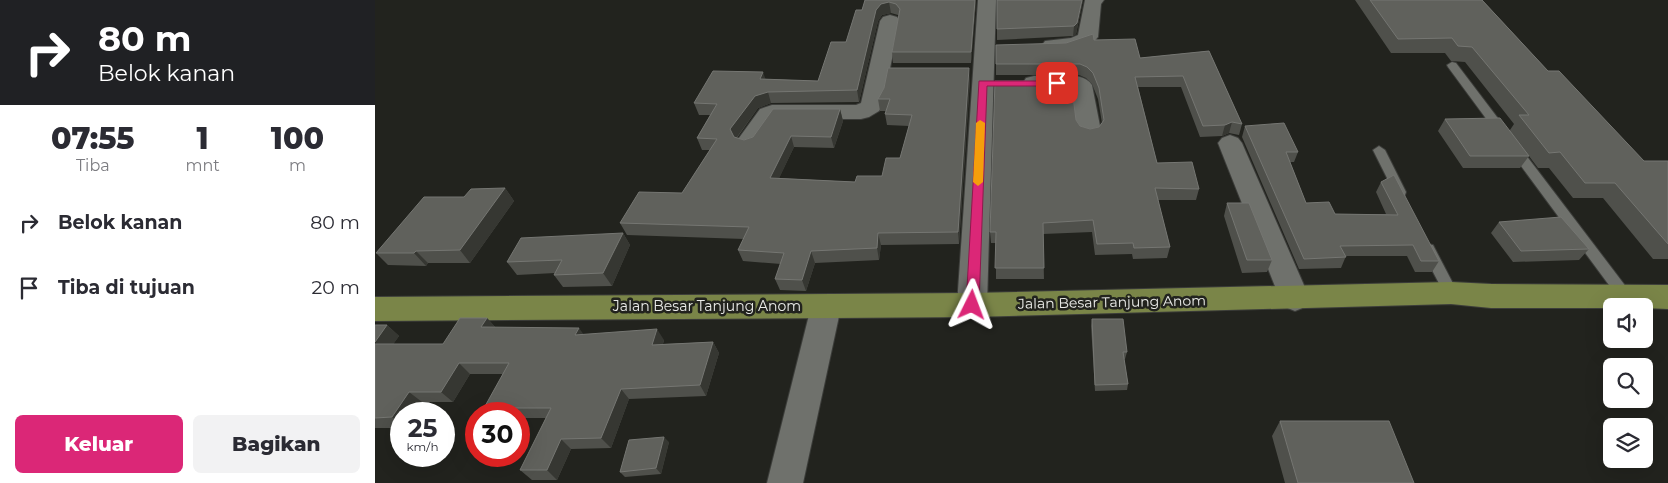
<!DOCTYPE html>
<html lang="id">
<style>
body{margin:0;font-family:Montserrat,sans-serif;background:#f2f2f3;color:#2b2b33;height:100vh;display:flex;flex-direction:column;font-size:19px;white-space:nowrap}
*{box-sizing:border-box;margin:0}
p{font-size:16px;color:#7c7c81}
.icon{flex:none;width:28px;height:28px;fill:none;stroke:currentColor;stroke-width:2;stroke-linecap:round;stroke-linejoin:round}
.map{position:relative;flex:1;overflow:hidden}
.panel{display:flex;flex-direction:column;background:#fff;width:375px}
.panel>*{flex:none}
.guide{background:#202124;color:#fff;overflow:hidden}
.tools{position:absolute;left:1228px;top:298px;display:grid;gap:10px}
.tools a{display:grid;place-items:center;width:50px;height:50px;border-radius:8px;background:#fff;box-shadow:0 5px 20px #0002;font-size:25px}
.speed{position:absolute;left:15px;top:402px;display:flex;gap:10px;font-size:25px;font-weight:700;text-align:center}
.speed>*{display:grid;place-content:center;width:65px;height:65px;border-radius:50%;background:#fff;box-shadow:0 5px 20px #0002;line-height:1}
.speed small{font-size:12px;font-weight:400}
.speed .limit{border:8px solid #d22;background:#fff;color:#111}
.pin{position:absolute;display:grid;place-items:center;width:42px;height:42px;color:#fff;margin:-21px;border-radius:10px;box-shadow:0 2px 8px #0006}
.me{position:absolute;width:55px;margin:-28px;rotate:3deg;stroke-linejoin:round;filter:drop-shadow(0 0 4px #0008)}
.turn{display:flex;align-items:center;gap:18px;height:105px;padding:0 15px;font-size:22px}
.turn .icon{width:65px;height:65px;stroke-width:2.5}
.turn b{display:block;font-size:35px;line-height:42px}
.eta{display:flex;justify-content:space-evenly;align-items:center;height:85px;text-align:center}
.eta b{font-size:30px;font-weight:800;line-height:35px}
.primary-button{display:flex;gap:10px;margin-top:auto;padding:10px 15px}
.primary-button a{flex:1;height:58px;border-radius:8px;background:#db2777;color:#fff;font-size:20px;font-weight:800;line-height:58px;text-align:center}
.primary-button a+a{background:#f2f2f3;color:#2b2b33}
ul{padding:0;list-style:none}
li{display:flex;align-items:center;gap:15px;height:65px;padding:0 15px}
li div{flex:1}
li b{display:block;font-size:19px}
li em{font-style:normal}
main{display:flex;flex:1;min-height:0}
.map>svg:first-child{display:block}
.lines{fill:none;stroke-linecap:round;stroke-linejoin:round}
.lane-casing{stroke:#3c3d3a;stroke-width:2}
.street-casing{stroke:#3c3d3a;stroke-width:2}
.primary-casing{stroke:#3c3d3a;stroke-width:2}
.lane{fill:#6f716c;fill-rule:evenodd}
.street{fill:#6f716c;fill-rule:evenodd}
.primary{fill:#7a8548;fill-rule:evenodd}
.wall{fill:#4f504b}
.shaded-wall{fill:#363732}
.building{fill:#60615c;stroke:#757672}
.route{fill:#db2777;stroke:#8e194d}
.slow{fill:#f59e0b}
.labels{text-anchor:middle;stroke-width:5;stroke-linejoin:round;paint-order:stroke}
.street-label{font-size:14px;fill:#ebece9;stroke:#22231e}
</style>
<main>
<section class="panel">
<div class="guide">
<div class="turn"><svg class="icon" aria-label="right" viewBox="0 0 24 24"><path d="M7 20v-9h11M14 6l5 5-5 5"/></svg><div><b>80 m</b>Belok kanan</div></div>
</div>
<div class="eta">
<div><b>07:55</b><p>Tiba</p></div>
<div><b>1</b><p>mnt</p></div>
<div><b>100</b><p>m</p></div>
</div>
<ul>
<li><svg class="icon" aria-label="right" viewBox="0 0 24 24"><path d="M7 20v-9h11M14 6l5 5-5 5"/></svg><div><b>Belok kanan</b></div><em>80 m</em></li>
<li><svg class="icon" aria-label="arrive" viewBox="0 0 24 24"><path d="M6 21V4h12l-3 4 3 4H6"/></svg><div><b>Tiba di tujuan</b></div><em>20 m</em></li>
</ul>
<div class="primary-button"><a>Keluar</a><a>Bagikan</a></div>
</section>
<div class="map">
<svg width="1293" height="483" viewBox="0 0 1293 483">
<rect width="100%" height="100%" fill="#22231e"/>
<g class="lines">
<defs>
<path id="lane" d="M 1077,62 L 1081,63 L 1255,292 L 1257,296 L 1255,300 L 1250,302 L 1245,300 L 1073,67 L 1072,65 Z
M 1004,146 L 1010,150 L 1031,192 L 1030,195 L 1020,195 L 1019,192 L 998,150 Z
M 1053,244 L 1058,245 L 1083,293 L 1081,297 L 1076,299 L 1071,297 L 1069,293 L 1046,249 L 1048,245 Z"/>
<path id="street" d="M 603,0 L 621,0 L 612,305 L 608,313 L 597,317 L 586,313 L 582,305 Z
M 710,0 L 729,0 L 726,4 L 723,37 C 712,52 686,53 670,49 L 667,45 L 670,41 L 696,38 L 703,35 Z
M 515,15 L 522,17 L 525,21 L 507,106 L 504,111 L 494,117 L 486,119 L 401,119 L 381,147 L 373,150 L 365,147 L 361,142 L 385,109 L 397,105 L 481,105 L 486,103 L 505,21 L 508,17 Z
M 659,76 C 675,76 707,70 717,85 L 726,131 L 722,136 L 714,138 L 706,136 L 702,131 L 696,90 L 659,90 L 651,88 L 648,83 L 651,78 Z
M 855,135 L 863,138 L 867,143 L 935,299 L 930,307 L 920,311 L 910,307 L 905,299 L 843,143 L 847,138 Z
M 451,295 L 462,299 L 466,307 L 428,483 L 392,483 L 436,307 L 440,299 Z"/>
<path id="primary" d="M 1076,282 L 1116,284 L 1293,285 L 1293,309 L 1269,308 L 1269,306 L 1236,306 L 1236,308 L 1116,308 L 1076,304 L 597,317 L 0,321 L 0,297 L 597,293 Z"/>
</defs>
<use href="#lane" class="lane-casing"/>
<use href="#street" class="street-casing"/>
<use href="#primary" class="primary-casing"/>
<use href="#lane" class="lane"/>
<use href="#street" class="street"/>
<use href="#primary" class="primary"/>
</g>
<path class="wall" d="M 490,0 L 601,0 L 596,63 L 518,63 L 517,52 L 524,16 L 523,15 L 516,13 L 507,15 L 503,21 L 484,102 L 396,103 L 383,108 L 362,138 L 369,140 L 465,109 L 468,121 L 459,148 L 419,147 L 404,178 L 480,182 L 507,176 L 525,158 L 534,126 L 512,125 L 510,114 L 511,111 L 505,111 L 503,99 L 595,79 L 584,244 L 506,245 L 504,260 L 440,263 L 431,291 L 405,290 L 400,279 L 406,264 L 368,261 L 363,250 L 369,239 L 252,235 L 245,223 L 307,193 L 335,150 L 327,150 L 322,138 L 335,115 L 324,115 L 319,103 L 391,79 L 443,81 L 471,42 L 487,10 Z
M 622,0 L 708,0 L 701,34 L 698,36 L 622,40 Z
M 980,0 L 1107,0 L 1173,71 L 1269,161 L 1293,161 L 1293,259 L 1278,259 L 1228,198 L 1198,198 L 1174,168 L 1163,168 L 1154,156 L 1145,168 L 1088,168 L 1063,131 L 1070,119 L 1135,130 L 1139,124 L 1090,62 L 1076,61 L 1070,53 L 1016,53 Z
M 719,40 L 765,58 L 834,51 L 867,124 L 864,135 L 854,133 L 847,136 L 825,137 L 806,87 L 763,87 L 782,163 L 824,189 L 821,200 L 783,200 L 795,247 L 792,258 L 758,259 L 757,254 L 720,255 L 717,232 L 668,234 L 669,279 L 621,279 L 621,243 L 616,243 L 615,232 L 701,120 L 705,126 L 715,129 L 724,127 L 727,123 L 723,99 L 717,84 L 711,78 L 704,75 L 621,75 L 621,64 L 691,43 Z
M 870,126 L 923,152 L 919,162 L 915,162 L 931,203 L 960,214 L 1011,214 L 1001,192 L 1006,182 L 1064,261 L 1057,272 L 1040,272 L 1032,256 L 971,256 L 966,268 L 924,269 L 867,137 Z
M 130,188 L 139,201 L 95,263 L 53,263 L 51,266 L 13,265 L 1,253 L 89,197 Z
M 852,203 L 897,260 L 892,272 L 867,273 L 849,216 Z
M 1124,222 L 1214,249 L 1204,260 L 1138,262 L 1116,233 Z
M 248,233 L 255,245 L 237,286 L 188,287 L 179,275 L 180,273 L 142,275 L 132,262 Z
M 112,318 L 121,328 L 289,340 L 288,344 L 338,342 L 344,353 L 331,396 L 254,399 L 236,448 L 196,449 L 182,480 L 157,480 L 145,470 L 171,418 L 144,418 L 144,414 L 115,414 L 109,408 L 128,374 L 95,374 L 78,402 L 47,402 L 26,414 L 26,428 L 0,428 L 0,325 L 12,325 L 24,336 L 18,344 L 68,344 Z
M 717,319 L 752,352 L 750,359 L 749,359 L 753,384 L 752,390 L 720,391 L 716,326 Z
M 905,421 L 1039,483 L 910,483 L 897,436 Z
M 294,442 L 286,474 L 250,477 L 245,472 Z"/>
<path class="shaded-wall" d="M 600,0 L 601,0 L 601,1 L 596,63 L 596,52 Z
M 707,0 L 708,0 L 701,34 L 698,36 L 699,26 Z
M 514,2 L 516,13 L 507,15 L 503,21 L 484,102 L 482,90 L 501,10 L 506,4 Z
M 594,68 L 595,79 L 584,244 L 583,232 Z
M 388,72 L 392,83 L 385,79 Z
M 393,92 L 396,103 L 383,108 L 359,141 L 355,129 L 380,96 Z
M 465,109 L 468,121 L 459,148 L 456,137 Z
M 857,122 L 854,133 L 847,136 L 850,125 Z
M 416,136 L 419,147 L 399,189 L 395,178 Z
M 130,188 L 139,201 L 95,263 L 85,250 Z
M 248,233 L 255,245 L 237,286 L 228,273 Z
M 503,233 L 506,245 L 504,260 L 502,248 Z
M 41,251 L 53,263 L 51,266 L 39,253 Z
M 436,251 L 440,263 L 431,291 L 427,280 Z
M 112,318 L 122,329 L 106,327 Z
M 12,325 L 24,336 L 11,355 L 0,346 L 0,342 Z
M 204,328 L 212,339 L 200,335 Z
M 282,329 L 289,340 L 284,355 L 277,345 Z
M 338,342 L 344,353 L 331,396 L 325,385 Z
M 84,363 L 95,374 L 78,402 L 66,392 Z
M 246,389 L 254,399 L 236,448 L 226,438 Z
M 34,392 L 47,402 L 39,414 L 26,414 L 26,424 L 17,417 Z
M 289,437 L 294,442 L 286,474 L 281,468 Z
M 186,439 L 196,449 L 182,480 L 172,470 Z"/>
<path class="building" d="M 490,0 L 600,0 L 596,52 L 517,52 L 525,9 L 521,4 L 514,2 L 506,4 L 501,10 L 482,90 L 393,92 L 380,96 L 355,129 L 359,137 L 369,140 L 378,137 L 398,109 L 465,109 L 456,137 L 416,136 L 395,178 L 480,182 L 482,176 L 507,176 L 511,158 L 525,158 L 537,115 L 510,114 L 515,99 L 503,99 L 509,88 L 513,68 L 594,68 L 583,232 L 503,233 L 502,248 L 436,251 L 427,280 L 400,279 L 409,253 L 363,250 L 374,227 L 245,223 L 264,192 L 307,193 L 342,139 L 322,138 L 342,104 L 319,103 L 338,71 L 388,72 L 385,79 L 443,81 L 456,42 L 471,42 L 481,10 L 487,10 Z
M 622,0 L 707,0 L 702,23 L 699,26 L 622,29 Z
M 995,0 L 1107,0 L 1173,71 L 1184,71 L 1269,161 L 1293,161 L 1293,244 L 1240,183 L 1210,183 L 1185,152 L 1174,153 L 1144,115 L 1154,115 L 1097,47 L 1083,46 L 1077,38 L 1023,39 Z
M 718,34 L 719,40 L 760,39 L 765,58 L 834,51 L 867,124 L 857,122 L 850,125 L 828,126 L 808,76 L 760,77 L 782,163 L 817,162 L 824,189 L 780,188 L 795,247 L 759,248 L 758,243 L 722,244 L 718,220 L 668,223 L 669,268 L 620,268 L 621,232 L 615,232 L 620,81 L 696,81 L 701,120 L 705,126 L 715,129 L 724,127 L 729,120 L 724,88 L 718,73 L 712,67 L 705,64 L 621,64 L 621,45 L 691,43 Z
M 1125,118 L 1154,156 L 1095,156 L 1070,119 Z
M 909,123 L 923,152 L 911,152 L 931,203 L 954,202 L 960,214 L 1023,215 L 1006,182 L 1019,175 L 1064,261 L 1046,261 L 1038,245 L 965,246 L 971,257 L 929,259 L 870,126 Z
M 130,188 L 85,250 L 41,251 L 39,253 L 1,253 L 49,197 L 89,197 L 96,189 Z
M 852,203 L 874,203 L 897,260 L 872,260 Z
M 1186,217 L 1214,249 L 1146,251 L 1124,222 Z
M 248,233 L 228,273 L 179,275 L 187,260 L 132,262 L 146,238 Z
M 85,318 L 112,318 L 106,327 L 204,328 L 200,335 L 282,329 L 277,345 L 338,342 L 325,385 L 246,389 L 226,438 L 186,439 L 172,470 L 145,470 L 176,408 L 109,408 L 134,363 L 84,363 L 66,392 L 34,392 L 17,417 L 0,418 L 0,344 L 68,344 Z
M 717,319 L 748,319 L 752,352 L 748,352 L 753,384 L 720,385 Z
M 0,325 L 12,325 L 0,342 Z
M 905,421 L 1014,421 L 1039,483 L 923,483 Z
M 289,437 L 281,468 L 245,472 L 254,440 Z"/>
<path class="route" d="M 604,81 L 682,81 L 687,83 L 682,86 L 612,86 L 604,305 L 602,308 L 593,308 L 591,305 Z"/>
<path class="slow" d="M 605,120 L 610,123 L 608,182 L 603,186 L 598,182 L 601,123 Z"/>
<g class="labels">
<g class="street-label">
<text transform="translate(737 302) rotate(-1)" y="5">Jalan Besar Tanjung Anom</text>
<text x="332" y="311">Jalan Besar Tanjung Anom</text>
</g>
</g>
</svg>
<div class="tools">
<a><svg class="icon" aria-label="sound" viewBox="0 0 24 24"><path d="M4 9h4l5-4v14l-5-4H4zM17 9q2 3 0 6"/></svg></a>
<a><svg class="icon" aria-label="search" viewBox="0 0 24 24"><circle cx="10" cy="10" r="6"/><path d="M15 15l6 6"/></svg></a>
<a><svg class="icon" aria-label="layers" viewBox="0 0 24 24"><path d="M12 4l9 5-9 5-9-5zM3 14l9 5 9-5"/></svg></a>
</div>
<div class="speed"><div>25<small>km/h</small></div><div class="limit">30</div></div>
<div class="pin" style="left:682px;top:83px;background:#d93025"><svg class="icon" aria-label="arrive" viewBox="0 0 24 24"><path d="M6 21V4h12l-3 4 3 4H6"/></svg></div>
<svg class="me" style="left:597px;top:305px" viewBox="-20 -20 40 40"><path d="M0-17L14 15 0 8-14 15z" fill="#db2777" stroke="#fff" stroke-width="4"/></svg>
</div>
</main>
